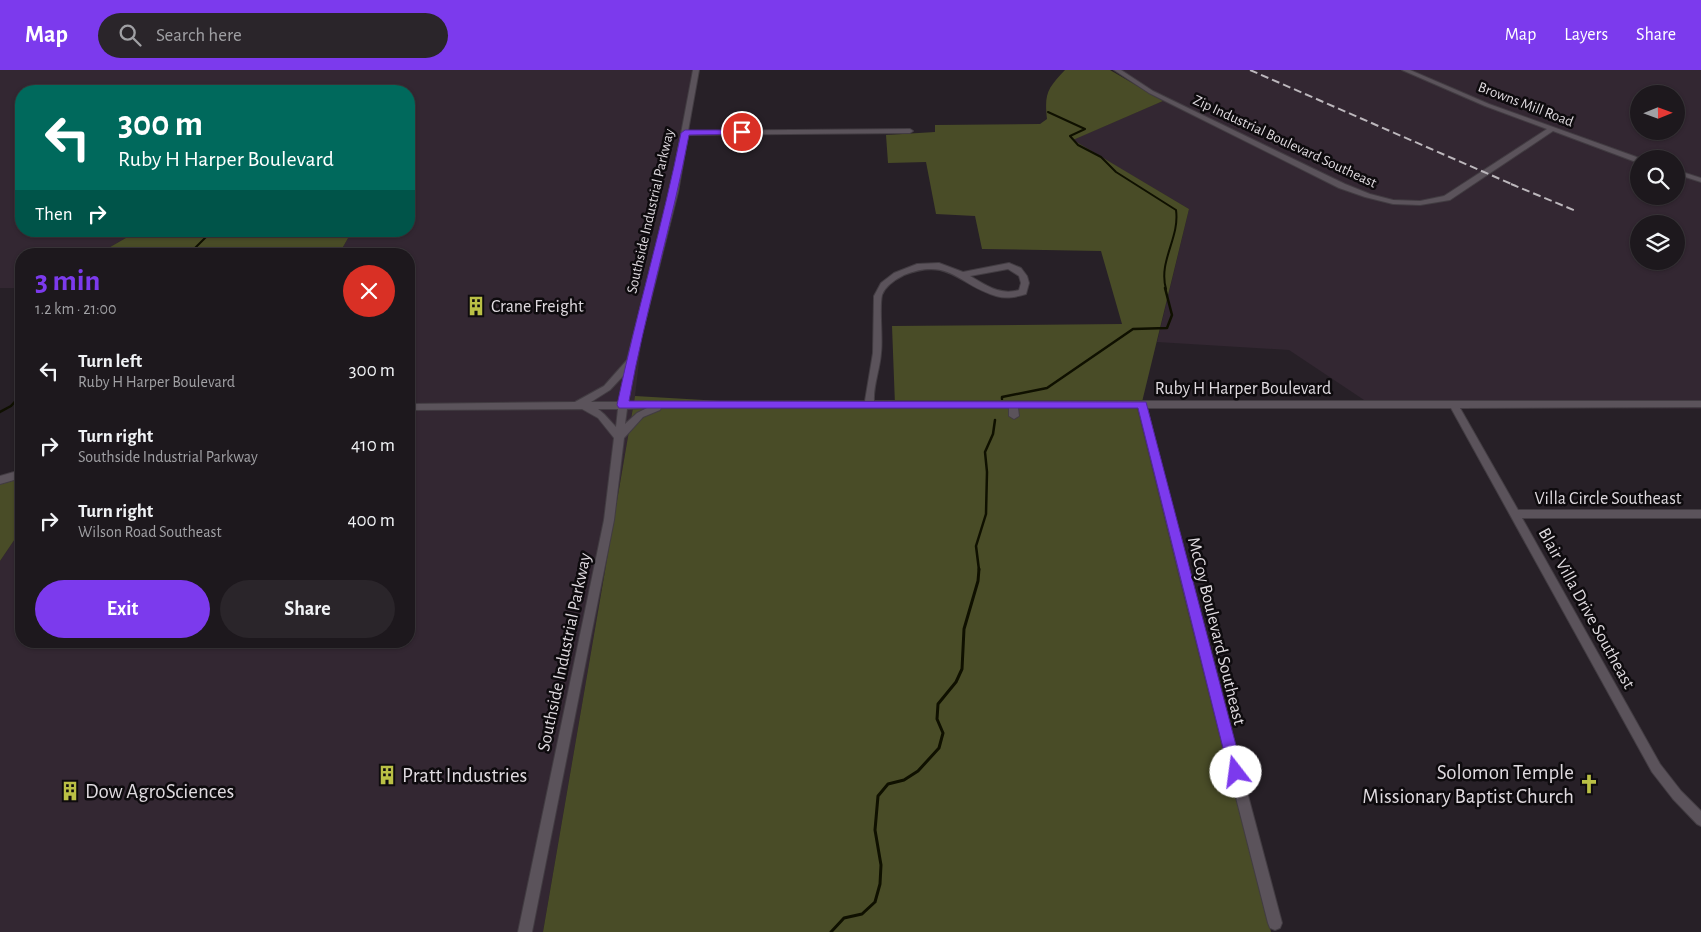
<!DOCTYPE html>
<meta charset="utf-8">
<style>
body{margin:0;font-family:"Alegreya Sans",sans-serif;background:#2a252a;color:#f1f3f6;height:100vh;display:flex;flex-direction:column;font-size:19px;white-space:nowrap}
*{box-sizing:border-box;margin:0}
p{font-size:16px;color:#a0a0a4}
.icon{flex:none;width:28px;height:28px;fill:none;stroke:currentColor;stroke-width:2;stroke-linecap:round;stroke-linejoin:round}
.map{position:relative;flex:1;overflow:hidden}
.drawer{position:absolute;left:15px;top:178px;width:400px;height:400px;display:flex;flex-direction:column;background:#1d181d;border-radius:20px;box-shadow:0 1px 4px #0004,0 0 0 1px #3b373b}
.drawer>*{flex:none}
.top-card{position:absolute;left:15px;top:15px;width:400px;height:152px;border-radius:20px;box-shadow:0 1px 4px #0004,0 0 0 1px #3b373b;background:#00695c;color:#fff;overflow:hidden}
.needle{width:32px;rotate:89deg}
.fabs{position:absolute;left:1630px;top:15px;display:grid;gap:10px}
.fabs a{display:grid;place-items:center;width:55px;height:55px;border-radius:50%;background:#1d181d;box-shadow:0 1px 4px #0004,0 0 0 1px #3b373b;font-size:25px}
.pin{position:absolute;display:grid;place-items:center;width:42px;height:42px;color:#fff;margin:-21px;border:2px solid #fff;border-radius:50%;box-shadow:0 1px 5px #0007}
.me{position:absolute;width:55px;margin:-28px;rotate:345deg;stroke-linejoin:round;filter:drop-shadow(0 0 4px #0008)}
.turn{display:flex;align-items:center;gap:18px;height:105px;padding:0 20px;font-size:22px}
.turn .icon{width:65px;height:65px;stroke-width:2.5}
.turn b{display:block;font-size:35px;line-height:42px}
.then{display:flex;align-items:center;height:48px;padding:0 20px;background:#0003;gap:10px;font-size:19px}
.round{display:grid;place-items:center;flex:none;width:52px;height:52px;border-radius:26px;background:#2a252a}
.headline{display:flex;align-items:center;justify-content:space-between;height:85px;padding:0 20px}
h1{font-size:30px;font-weight:700;line-height:38px;color:#7c3aed}
.primary-button{display:flex;gap:10px;margin-top:auto;padding:10px 20px}
.primary-button a{flex:1;height:58px;border-radius:30px;background:#7c3aed;color:#fff;font-size:20px;font-weight:700;line-height:58px;text-align:center}
.primary-button a+a{background:#2a252a;color:#f1f3f6}
ul{padding:0;list-style:none}
li{display:flex;align-items:center;gap:15px;height:75px;padding:0 20px}
li div{flex:1}
li b{display:block;font-size:19px}
li em{font-style:normal}
header{display:flex;align-items:center;gap:30px;box-sizing:border-box;height:70px;padding:0 25px;background:#7c3aed;color:#fff}
header strong{font-size:24px}
nav{display:flex;gap:28px;margin-inline-start:auto;font-size:18px}
.search{width:350px;height:45px;background:#2a252a;display:flex;align-items:center;gap:12px;box-sizing:border-box;padding:0 18px;border-radius:28px;color:#a0a0a4;font-size:19px}
.map>svg:first-child{display:block}
.built{fill:#332732;fill-rule:evenodd}
.forest{fill:#494c27}
.lines{fill:none;stroke-linecap:round;stroke-linejoin:round}
.stream-far2{stroke:#0f1000;stroke-width:2}
.stream-far1{stroke:#0f1000;stroke-width:2.5}
.stream{stroke:#0f1000;stroke-width:3}
.minor-casing{stroke:#423c42;stroke-width:2}
.minor{fill:#5b535b;fill-rule:evenodd}
.rail{stroke:#bcb7bc;stroke-width:2;stroke-dasharray:8 4;stroke-linecap:butt}
.route{fill:#7c3aed;stroke:#51269a}
.labels{text-anchor:middle;stroke-width:5;stroke-linejoin:round;paint-order:stroke}
.far-street-label{font-size:15px;fill:#dfdadf;stroke:#0e0b0e}
.poi-label{font-size:18px;fill:#dfdadf;stroke:#0e0b0e;text-anchor:start}
.street-label{font-size:18px;fill:#dfdadf;stroke:#0e0b0e}
.near-poi-label{font-size:21px;fill:#dfdadf;stroke:#0e0b0e;text-anchor:start}
</style>
<header>
<strong>Map</strong>
<div class="search"><svg class="icon" aria-label="search" viewBox="0 0 24 24"><circle cx="10" cy="10" r="6"/><path d="M15 15l6 6"/></svg>Search here</div>
<nav><a>Map</a><a>Layers</a><a>Share</a></nav>
</header>
<div class="map">
<svg width="1701" height="862" viewBox="0 0 1701 862">
<rect width="100%" height="100%" fill="#272027"/>
<path class="built" d="M 0,0 L 698,0 L 688,62 L 650,199 L 635,326 L 543,862 L 0,862 L 0,491 L 21,460 L 21,571 L 409,571 L 409,184 L 339,184 L 352,161 L 409,161 L 409,60 L 413,52 L 409,52 L 409,21 L 21,21 L 21,161 L 138,161 L 98,184 L 21,184 L 21,218 L 0,218 Z
M 1120,0 L 1701,0 L 1701,339 L 1373,336 L 1289,280 L 1157,272 L 1189,139 L 1072,70 L 1165,30 ZM 1639,24 L 1676,24 L 1676,61 L 1639,61 ZM 1639,89 L 1676,89 L 1676,126 L 1639,126 ZM 1639,154 L 1676,154 L 1676,191 L 1639,191 Z"/>
<path class="forest" d="M 1065,0 L 1110,0 L 1163,31 L 1073,70 L 1189,139 L 1142,332 L 1271,862 L 543,862 L 635,326 L 792,335 L 895,335 L 892,256 L 1122,254 L 1101,181 L 982,179 L 975,146 L 936,144 L 926,92 L 888,93 L 886,65 L 935,62 L 935,55 L 1040,54 L 1047,49 C 1044,23 1048,18 1065,0 Z
M 138,161 L 352,161 L 339,184 L 98,184 Z
M 21,404 L 21,460 L 0,491 L 0,409 Z"/>
<g class="lines">
<path class="stream-far2" d="M 1048,42 L 1085,59 L 1070,66 L 1078,75 L 1101,87 L 1116,102 L 1176,140 C 1180,168 1158,191 1166,219
M 189,184 L 212,161"/>
<path class="stream-far1" d="M 1002,329 L 1002,327 L 1047,318 L 1133,259 L 1167,258 L 1172,245 L 1165,218
M 0,342 L 11,336 L 21,325
M 979,500 L 976,476 L 986,444 L 987,402 L 985,382 L 993,364 L 995,350"/>
<path class="stream" d="M 831,862 L 844,848 L 862,844 L 875,832 L 880,814 L 881,795 L 875,760 L 878,726 L 888,714 L 904,710 L 918,701 L 939,678 L 943,663 L 937,649 L 938,634 L 956,612 L 962,599 L 964,559 L 978,511 L 979,499"/>
<defs>
<path id="minor" d="M 693,0 L 699,0 L 688,61 L 910,59 L 913,61 L 910,63 L 688,65 L 678,122 L 636,288 L 628,332 L 865,331 L 873,283 L 874,226 L 881,213 L 894,203 L 917,194 L 939,193 L 963,202 L 1009,193 L 1021,198 L 1027,206 L 1029,213 L 1026,224 C 1016,227 1007,229 996,226 C 958,215 950,187 904,205 C 896,209 885,216 882,225 C 879,238 883,268 881,283 C 880,299 873,316 874,331 L 1701,331 L 1701,337 L 1460,338 L 1518,440 L 1701,440 L 1701,448 L 1522,448 L 1660,694 L 1681,721 L 1701,741 L 1701,756 L 1697,754 L 1673,729 L 1652,702 L 1451,338 L 1147,338 L 1190,508 L 1282,853 L 1280,858 L 1275,860 L 1270,858 L 1268,853 L 1180,508 L 1138,338 L 1018,338 L 1019,346 L 1014,349 L 1009,346 L 1009,338 L 661,338 L 660,340 L 643,347 L 624,368 L 614,450 L 532,862 L 518,862 L 604,450 L 614,368 L 598,348 L 582,339 L 409,340 L 409,334 L 575,332 L 604,316 L 627,290 L 670,122 ZM 1008,199 L 1019,206 L 1021,213 L 1019,220 C 1000,226 986,215 970,206 ZM 624,305 L 619,332 L 591,332 L 610,320 ZM 647,338 L 637,343 L 625,354 L 627,339 ZM 598,339 L 618,339 L 616,357 L 604,344 Z
M 1114,0 L 1121,0 L 1153,21 L 1345,114 L 1370,124 L 1393,130 L 1420,131 L 1444,126 L 1547,59 L 1485,36 L 1402,0 L 1410,0 L 1489,34 L 1642,89 L 1639,89 L 1639,92 L 1636,92 L 1553,61 L 1450,130 L 1420,135 L 1393,134 L 1365,127 L 1339,118 L 1149,23 Z
M 1676,100 L 1701,108 L 1701,112 L 1676,104 Z
M 21,400 L 21,408 L 0,414 L 0,406 Z"/>
</defs>
<use href="#minor" class="minor-casing"/>
<use href="#minor" class="minor"/>
<path class="rail" d="M 1250,0 L 1516,116
M 1511,114 L 1576,141"/>
</g>
<path class="route" d="M 742,60 L 746,62 L 745,64 L 689,65 C 672,155 645,242 629,331 L 1146,332 L 1243,702 L 1241,706 L 1236,708 L 1231,706 L 1229,702 L 1138,338 L 619,338 L 617,335 C 636,244 663,154 681,63 L 685,60 Z"/>
<defs>
<symbol id="building-bare" viewBox="-9 -9 18 18"><path d="M-4-6H4V6H1V3H-1V6H-4ZM-2.5-4.3h1.7v1.8h-1.7ZM.8-4.3h1.7v1.8H.8ZM-2.5-1h1.7V.8h-1.7ZM.8-1h1.7V.8H.8Z" fill="#bac045" stroke="#0e0b0e" stroke-width="2.5" paint-order="stroke"/></symbol>
<symbol id="church-bare" viewBox="-9 -9 18 18"><path d="M-1.2-6h2.4v3.5h3.3v2.4h-3.3V6h-2.4V-.1h-3.3v-2.4h3.3Z" fill="#bac045" stroke="#0e0b0e" stroke-width="2.5" paint-order="stroke"/></symbol>
</defs>
<g fill-rule="evenodd">
<use href="#building-bare" x="462" y="222" width="28" height="28"/>
<use href="#building-bare" x="373" y="691" width="28" height="28"/>
<use href="#church-bare" x="1575" y="700" width="28" height="28"/>
<use href="#building-bare" x="56" y="707" width="28" height="28"/>
</g>
<g class="labels">
<g class="far-street-label">
<text transform="translate(1526 34) rotate(21)" y="5">Browns Mill Road</text>
<text transform="translate(1285 71) rotate(25)" y="5">Zip Industrial Boulevard Southeast</text>
<text transform="translate(650 141) rotate(-77)" y="5">Southside Industrial Parkway</text>
</g>
<g class="poi-label">
<text x="491" y="242">Crane Freight</text>
</g>
<g class="street-label">
<text x="1243" y="324">Ruby H Harper Boulevard</text>
<text x="1608" y="434">Villa Circle Southeast</text>
<text transform="translate(1587 538) rotate(61)" y="6">Blair Villa Drive Southeast</text>
<text transform="translate(1217 561) rotate(76)" y="6">McCoy Boulevard Southeast</text>
<text transform="translate(564 582) rotate(-78)" y="6">Southside Industrial Parkway</text>
</g>
<g class="near-poi-label">
<text x="1574" y="709" text-anchor="end">Solomon Temple<tspan x="1574" dy="24">Missionary Baptist Church</tspan></text>
<text x="402" y="712">Pratt Industries</text>
<text x="85" y="728">Dow AgroSciences</text>
</g>
</g>
</svg>
<div class="fabs">
<a><svg class="needle" viewBox="-14 -14 28 28"><path d="M0-13l5 13h-10z" fill="#e53935"/><path d="M0 13l5-13h-10z" fill="#a0a0a4"/></svg></a>
<a><svg class="icon" aria-label="search" viewBox="0 0 24 24"><circle cx="10" cy="10" r="6"/><path d="M15 15l6 6"/></svg></a>
<a><svg class="icon" aria-label="layers" viewBox="0 0 24 24"><path d="M12 4l9 5-9 5-9-5zM3 14l9 5 9-5"/></svg></a>
</div>
<div class="pin" style="left:742px;top:62px;background:#d93025"><svg class="icon" aria-label="arrive" viewBox="0 0 24 24"><path d="M6 21V4h12l-3 4 3 4H6"/></svg></div>
<svg class="me" style="left:1236px;top:702px" viewBox="-20 -20 40 40"><circle r="19" fill="#fff"/><path d="M0-13L10 11 0 6-10 11z" fill="#7c3aed"/></svg>
<div class="top-card">
<div class="turn"><svg class="icon" aria-label="left" viewBox="0 0 24 24"><path d="M17 20v-9H6M10 6l-5 5 5 5"/></svg><div><b>300 m</b>Ruby H Harper Boulevard</div></div>
<div class="then">Then<svg class="icon" aria-label="right" viewBox="0 0 24 24"><path d="M7 20v-9h11M14 6l5 5-5 5"/></svg></div>
</div>
<section class="drawer">
<div class="headline"><div><h1>3 min</h1><p>1.2 km · 21:00</p></div><a class="round" style="background:#d93025;color:#fff"><svg class="icon" aria-label="close" viewBox="0 0 24 24"><path d="M6 6l12 12M18 6L6 18"/></svg></a></div>
<ul>
<li><svg class="icon" aria-label="left" viewBox="0 0 24 24"><path d="M17 20v-9H6M10 6l-5 5 5 5"/></svg><div><b>Turn left</b><p>Ruby H Harper Boulevard</p></div><em>300 m</em></li>
<li><svg class="icon" aria-label="right" viewBox="0 0 24 24"><path d="M7 20v-9h11M14 6l5 5-5 5"/></svg><div><b>Turn right</b><p>Southside Industrial Parkway</p></div><em>410 m</em></li>
<li><svg class="icon" aria-label="right" viewBox="0 0 24 24"><path d="M7 20v-9h11M14 6l5 5-5 5"/></svg><div><b>Turn right</b><p>Wilson Road Southeast</p></div><em>400 m</em></li>
</ul>
<div class="primary-button"><a>Exit</a><a>Share</a></div>
</section>
</div>
